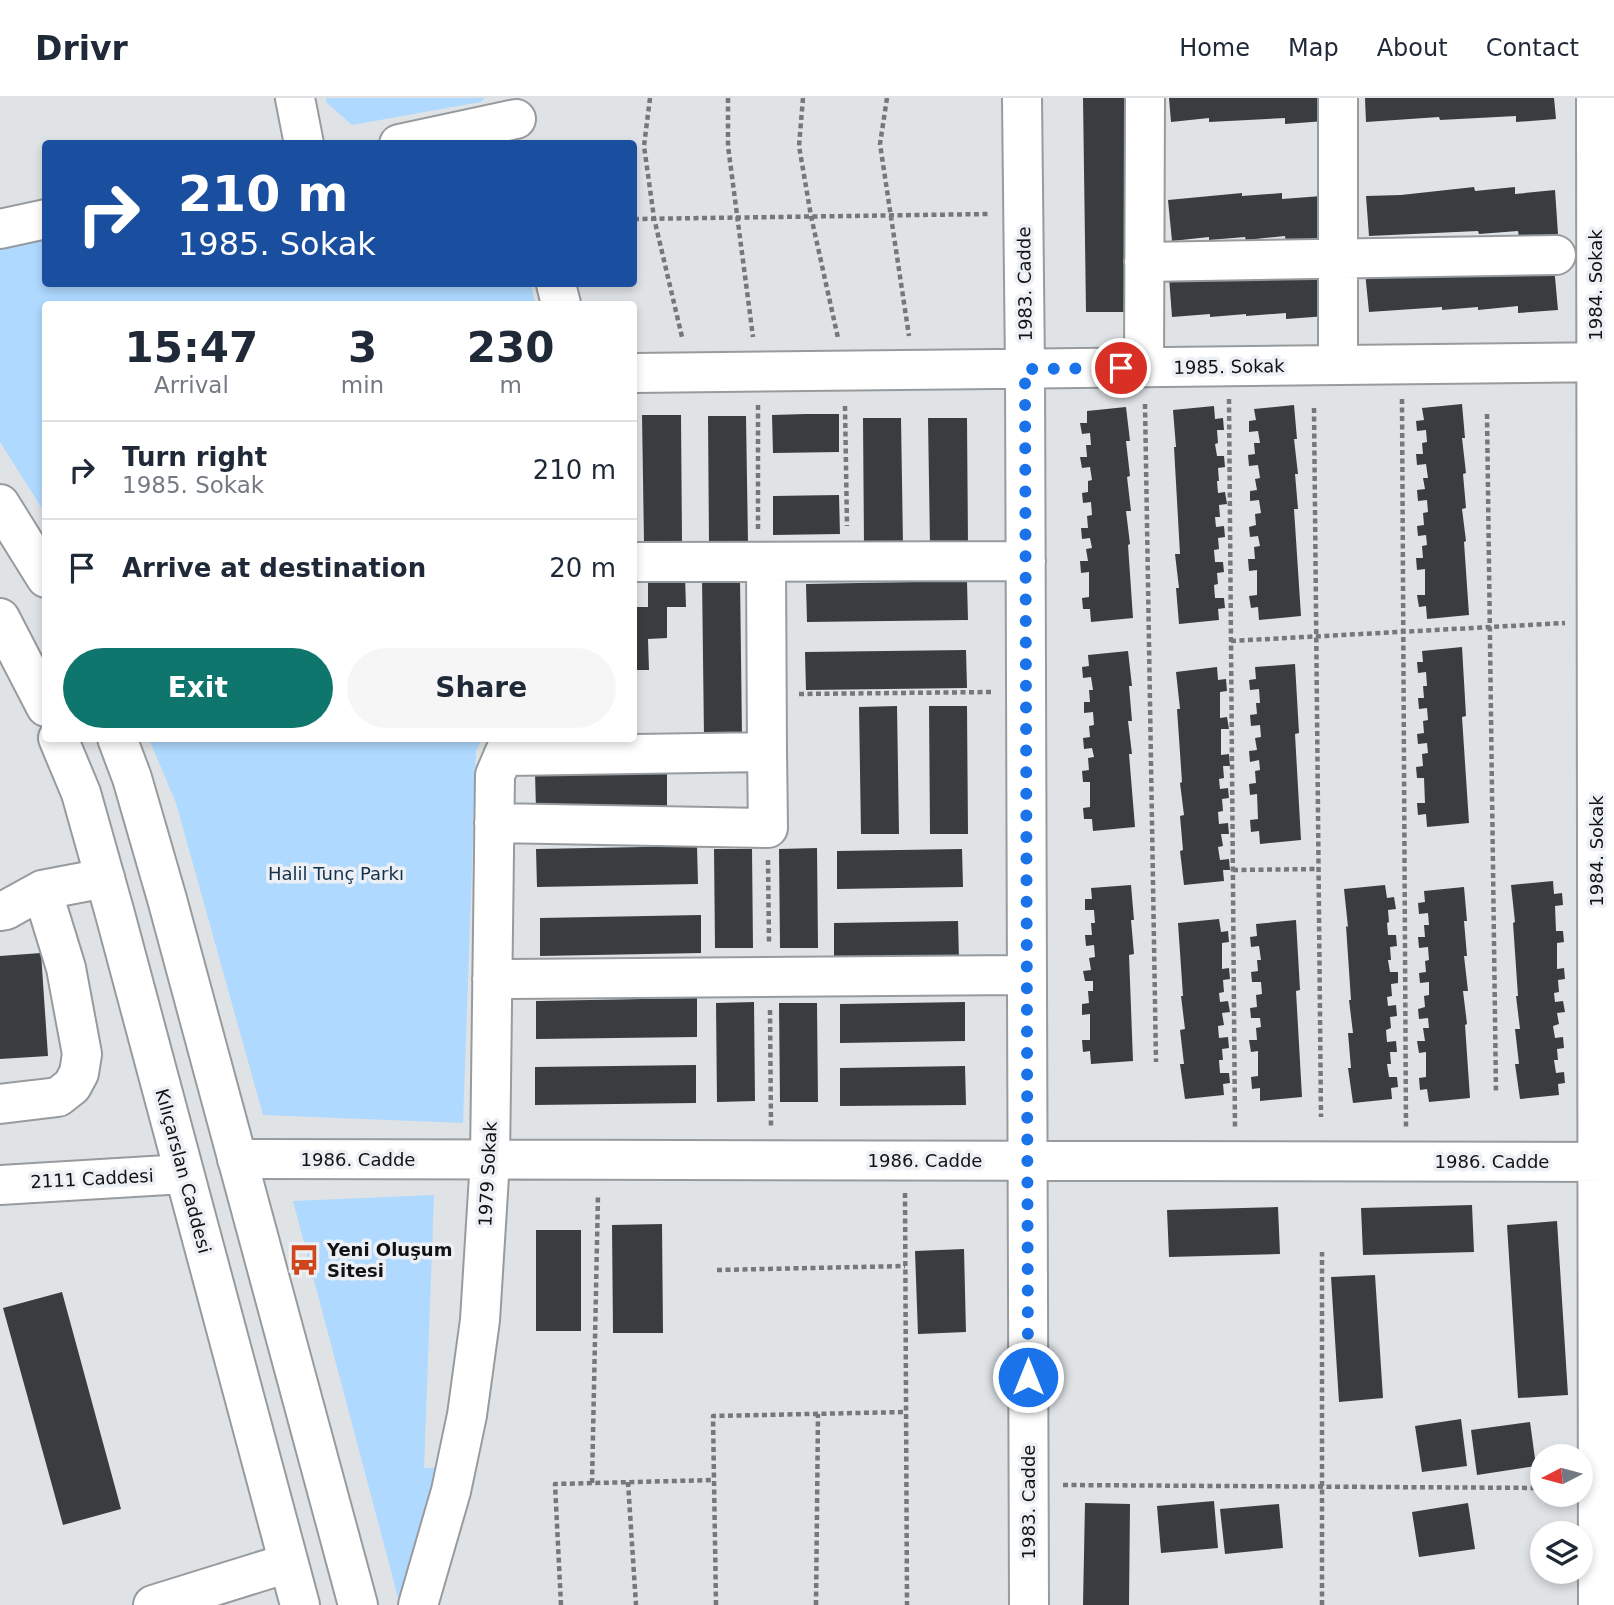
<!DOCTYPE html>
<meta charset="utf-8">
<style>
body{margin:0;font-family:"DejaVu Sans",sans-serif;background:#f6f6f7;color:#1f2937;height:100vh;display:flex;flex-direction:column;font-size:26px;white-space:nowrap}
*{box-sizing:border-box;margin:0}
p{font-size:23px;color:#747a83}
.icon{flex:none;width:38px;height:38px;fill:none;stroke:currentColor;stroke-width:2;stroke-linecap:round;stroke-linejoin:round}
.map{position:relative;flex:1;overflow:hidden}
.sheet{position:absolute;left:42px;top:203px;width:595px;height:441px;display:flex;flex-direction:column;background:#fff;border-radius:7px;box-shadow:0 4px 10px #0003}
.sheet>*{flex:none}
.guide{position:absolute;left:42px;top:42px;width:595px;height:147px;border-radius:7px;box-shadow:0 4px 10px #0003;background:#1a4fa0;color:#fff;overflow:hidden}
.needle{width:46px;rotate:264deg}
.buttons{position:absolute;left:1530px;top:1346px;display:grid;gap:14px}
.buttons a{display:grid;place-items:center;width:63px;height:63px;border-radius:50%;background:#fff;box-shadow:0 4px 10px #0003;font-size:35px}
.pin{position:absolute;display:grid;place-items:center;width:60px;height:60px;color:#fff;margin:-30px;border:4px solid #fff;border-radius:50%;box-shadow:0 2px 7px #0007}
.me{position:absolute;width:77px;margin:-38px;rotate:0deg;stroke-linejoin:round;filter:drop-shadow(0 0 5px #0008)}
.turn{display:flex;align-items:center;gap:24px;height:147px;padding:0 21px;font-size:32px}
.turn .icon{width:91px;height:91px;stroke-width:2.5}
.turn b{display:block;font-size:49px;line-height:60px}
.eta{display:flex;justify-content:space-evenly;align-items:center;height:119px;text-align:center}
.eta b{font-size:42px;font-weight:800;line-height:49px}
.action{display:flex;gap:14px;margin-top:auto;padding:14px 21px}
.action a{flex:1;height:80px;border-radius:42px;background:#0f766e;color:#fff;font-size:28px;font-weight:800;line-height:80px;text-align:center}
.action a+a{background:#f6f6f7;color:#1f2937}
ul{padding:0;list-style:none}
li{display:flex;align-items:center;gap:21px;height:98px;padding:0 21px;border-top:2px solid #e0e1e3}
li div{flex:1}
li b{display:block;font-size:26px}
li em{font-style:normal}
header{display:flex;align-items:center;gap:42px;box-sizing:border-box;height:98px;padding:0 35px;background:#fff;border-bottom:2px solid #e0e1e3}
header strong{font-size:33px}
nav{display:flex;gap:38px;margin-inline-start:auto;font-size:24px}
.map>svg:first-child{display:block}
.green{fill:#afd9ff}
.building{fill:#3a3d40}
.lines{fill:none;stroke-linecap:round;stroke-linejoin:round}
.minor-casing{stroke:#979b9e;stroke-width:42}
.major-casing{stroke:#979b9e;stroke-width:42}
.path{stroke:#757879;stroke-width:4.5;stroke-dasharray:5 3.5;stroke-linecap:butt}
.minor{stroke:#fff;stroke-width:38}
.major{stroke:#fff;stroke-width:38}
.route{stroke:#1a73e8;stroke-width:12;stroke-dasharray:0 21.6}
.labels{text-anchor:middle;stroke-width:7;stroke-linejoin:round;paint-order:stroke}
.street-label{font-size:18px;fill:#111213;stroke:#ecf0f4}
.park-label{font-size:18px;fill:#113049;stroke:#ecf0f4}
.poi-label{font-size:18px;font-weight:bold;fill:#111213;stroke:#ecf0f4;text-anchor:start}
</style>
<header>
<strong>Drivr</strong>
<nav><a>Home</a><a>Map</a><a>About</a><a>Contact</a></nav>
</header>
<div class="map">
<svg width="1614" height="1507" viewBox="0 0 1614 1507">
<rect width="100%" height="100%" fill="#dfe3e6"/>
<path class="green" d="M 326,0 L 485,0 L 481,4 L 352,27 L 327,5 Z
M 45,138 L 46,186 L 531,186 L 535,206 L 46,206 L 45,415 L 0,344 L 0,147 Z
M 149,641 L 482,641 L 476,653 L 463,1025 L 263,1017 L 176,705 Z
M 434,1097 L 424,1370 L 442,1369 L 400,1507 L 293,1103 Z"/>
<path class="building" d="M 1083,0 L 1130,0 L 1133,214 L 1086,214 Z
M 1169,0 L 1323,0 L 1325,23 L 1285,26 L 1285,20 L 1209,24 L 1209,20 L 1171,24 Z
M 1365,0 L 1554,0 L 1556,21 L 1516,24 L 1516,18 L 1440,22 L 1439,19 L 1366,24 Z
M 1474,89 L 1475,93 L 1515,89 L 1515,96 L 1555,92 L 1558,136 L 1519,139 L 1518,133 L 1479,136 L 1478,133 L 1369,138 L 1366,98 L 1401,97 Z
M 1242,95 L 1242,98 L 1282,95 L 1282,101 L 1322,98 L 1325,142 L 1286,145 L 1285,138 L 1246,142 L 1245,139 L 1209,142 L 1209,139 L 1172,143 L 1168,102 Z
M 1554,168 L 1558,212 L 1518,215 L 1518,208 L 1478,212 L 1478,209 L 1442,212 L 1442,209 L 1369,214 L 1365,174 Z
M 1323,174 L 1327,218 L 1286,221 L 1286,215 L 1246,218 L 1246,216 L 1210,219 L 1210,216 L 1172,219 L 1169,179 Z
M 1462,306 L 1465,340 L 1462,340 L 1466,375 L 1463,376 L 1466,410 L 1462,411 L 1466,443 L 1464,444 L 1469,517 L 1427,521 L 1426,508 L 1419,509 L 1417,497 L 1425,497 L 1425,471 L 1417,472 L 1416,460 L 1423,460 L 1422,448 L 1427,447 L 1426,437 L 1418,438 L 1417,428 L 1424,427 L 1423,415 L 1428,414 L 1427,402 L 1418,403 L 1417,392 L 1425,391 L 1423,380 L 1428,380 L 1426,366 L 1417,367 L 1416,356 L 1423,356 L 1422,345 L 1427,344 L 1426,332 L 1417,333 L 1416,323 L 1424,322 L 1422,310 Z
M 1294,307 L 1297,341 L 1294,341 L 1298,376 L 1295,376 L 1298,411 L 1294,411 L 1301,518 L 1259,522 L 1258,509 L 1251,510 L 1249,498 L 1257,497 L 1257,472 L 1249,473 L 1248,461 L 1255,461 L 1254,449 L 1260,448 L 1258,438 L 1250,439 L 1249,429 L 1256,427 L 1255,416 L 1261,415 L 1259,402 L 1250,403 L 1250,393 L 1257,392 L 1255,381 L 1260,380 L 1258,367 L 1249,368 L 1248,357 L 1255,356 L 1254,345 L 1260,345 L 1258,333 L 1249,334 L 1249,323 L 1256,322 L 1254,311 Z
M 1214,308 L 1215,321 L 1223,320 L 1224,332 L 1217,332 L 1218,345 L 1215,346 L 1217,358 L 1224,358 L 1225,369 L 1218,370 L 1219,383 L 1217,383 L 1218,395 L 1225,394 L 1227,406 L 1219,407 L 1220,419 L 1215,419 L 1216,429 L 1224,428 L 1225,439 L 1218,440 L 1219,451 L 1214,452 L 1215,464 L 1223,464 L 1224,474 L 1217,475 L 1218,486 L 1214,487 L 1215,500 L 1224,500 L 1225,510 L 1218,511 L 1219,522 L 1179,526 L 1176,490 L 1179,490 L 1175,456 L 1180,456 L 1174,349 L 1176,349 L 1173,312 Z
M 1126,309 L 1130,343 L 1126,343 L 1130,378 L 1127,379 L 1131,413 L 1126,413 L 1130,446 L 1128,447 L 1133,520 L 1091,524 L 1090,511 L 1083,511 L 1082,500 L 1089,499 L 1089,474 L 1081,475 L 1080,463 L 1088,463 L 1086,451 L 1092,450 L 1090,440 L 1082,441 L 1081,430 L 1088,430 L 1087,418 L 1092,417 L 1091,404 L 1083,405 L 1082,395 L 1088,394 L 1088,383 L 1092,382 L 1090,369 L 1082,370 L 1080,359 L 1087,359 L 1086,347 L 1091,347 L 1090,335 L 1082,336 L 1080,325 L 1087,325 L 1087,313 Z
M 806,316 L 839,316 L 839,354 L 773,355 L 772,317 Z
M 642,317 L 681,317 L 682,445 L 644,445 Z
M 708,318 L 746,318 L 748,445 L 709,446 Z
M 863,320 L 901,320 L 903,448 L 864,448 Z
M 928,320 L 967,320 L 968,448 L 930,448 Z
M 839,397 L 840,436 L 773,437 L 773,398 Z
M 685,477 L 686,509 L 667,509 L 667,540 L 648,541 L 649,572 L 634,572 L 634,509 L 648,509 L 648,478 Z
M 702,479 L 740,479 L 742,639 L 704,639 Z
M 967,483 L 968,522 L 807,524 L 806,486 Z
M 1462,549 L 1466,618 L 1462,619 L 1469,725 L 1427,729 L 1426,716 L 1418,717 L 1417,705 L 1425,705 L 1424,680 L 1417,680 L 1416,669 L 1423,668 L 1422,656 L 1428,655 L 1427,645 L 1418,646 L 1417,636 L 1424,635 L 1423,623 L 1428,622 L 1427,610 L 1419,611 L 1418,600 L 1424,600 L 1423,588 L 1427,588 L 1426,574 L 1418,575 L 1417,564 L 1423,564 L 1422,553 Z
M 966,552 L 967,590 L 806,592 L 805,554 Z
M 1128,553 L 1132,588 L 1129,588 L 1132,623 L 1128,623 L 1132,656 L 1129,656 L 1135,729 L 1093,733 L 1092,721 L 1084,721 L 1083,710 L 1090,709 L 1090,684 L 1083,684 L 1082,673 L 1089,672 L 1088,660 L 1094,659 L 1092,650 L 1084,651 L 1083,640 L 1090,639 L 1089,628 L 1094,627 L 1093,614 L 1084,615 L 1084,604 L 1090,604 L 1089,592 L 1093,592 L 1091,579 L 1083,580 L 1082,569 L 1089,568 L 1088,557 Z
M 1295,566 L 1299,635 L 1295,636 L 1301,742 L 1260,746 L 1259,733 L 1251,734 L 1250,722 L 1258,721 L 1257,696 L 1250,697 L 1249,686 L 1256,685 L 1255,673 L 1260,672 L 1259,662 L 1250,664 L 1249,653 L 1257,652 L 1255,640 L 1261,639 L 1260,627 L 1251,628 L 1250,617 L 1257,616 L 1256,605 L 1260,605 L 1259,591 L 1250,592 L 1249,582 L 1256,581 L 1255,569 Z
M 1217,569 L 1218,582 L 1226,581 L 1227,593 L 1220,594 L 1220,620 L 1227,619 L 1229,631 L 1221,631 L 1221,657 L 1229,656 L 1230,668 L 1223,668 L 1224,680 L 1219,681 L 1220,691 L 1228,690 L 1229,700 L 1222,701 L 1223,713 L 1218,714 L 1219,726 L 1228,725 L 1229,736 L 1221,736 L 1223,748 L 1218,749 L 1220,762 L 1229,761 L 1230,772 L 1223,772 L 1224,783 L 1184,787 L 1180,753 L 1183,752 L 1180,718 L 1184,717 L 1180,685 L 1182,684 L 1177,611 L 1180,611 L 1176,574 Z
M 897,608 L 899,736 L 861,736 L 859,609 Z
M 929,608 L 967,608 L 968,736 L 930,736 Z
M 667,672 L 667,710 L 536,712 L 535,674 Z
M 697,748 L 698,786 L 537,789 L 536,751 Z
M 817,750 L 818,850 L 780,850 L 779,751 Z
M 714,751 L 752,751 L 753,850 L 715,850 Z
M 962,751 L 963,789 L 837,791 L 837,753 Z
M 1553,783 L 1554,796 L 1562,795 L 1563,807 L 1555,808 L 1556,833 L 1563,833 L 1564,844 L 1557,845 L 1557,871 L 1564,870 L 1565,881 L 1558,882 L 1559,894 L 1554,895 L 1555,904 L 1563,903 L 1565,914 L 1557,915 L 1559,926 L 1553,928 L 1555,940 L 1563,939 L 1564,950 L 1557,951 L 1558,962 L 1554,962 L 1556,975 L 1564,974 L 1565,985 L 1558,986 L 1559,997 L 1520,1001 L 1515,966 L 1519,966 L 1515,931 L 1520,931 L 1516,898 L 1518,898 L 1513,825 L 1515,824 L 1511,787 Z
M 1131,787 L 1134,822 L 1131,822 L 1134,856 L 1129,857 L 1133,963 L 1091,966 L 1090,953 L 1083,954 L 1082,942 L 1090,942 L 1090,916 L 1082,917 L 1082,906 L 1089,905 L 1088,893 L 1093,893 L 1093,883 L 1085,883 L 1083,873 L 1091,872 L 1089,860 L 1095,859 L 1094,847 L 1086,848 L 1085,837 L 1092,837 L 1091,825 L 1095,825 L 1094,812 L 1085,812 L 1085,801 L 1092,801 L 1091,790 Z
M 1385,787 L 1387,800 L 1394,799 L 1396,811 L 1388,812 L 1389,824 L 1387,825 L 1388,837 L 1396,837 L 1397,848 L 1390,849 L 1391,862 L 1388,862 L 1390,874 L 1398,874 L 1398,885 L 1391,886 L 1392,898 L 1387,899 L 1388,908 L 1396,907 L 1397,918 L 1390,919 L 1391,930 L 1386,932 L 1387,944 L 1396,943 L 1397,954 L 1390,954 L 1391,966 L 1387,966 L 1389,979 L 1397,979 L 1398,989 L 1391,990 L 1392,1001 L 1353,1005 L 1348,970 L 1351,970 L 1348,935 L 1353,935 L 1349,902 L 1351,902 L 1346,828 L 1348,829 L 1344,791 Z
M 1464,789 L 1467,823 L 1464,823 L 1467,858 L 1464,858 L 1468,893 L 1463,893 L 1467,926 L 1465,927 L 1470,1000 L 1429,1004 L 1427,991 L 1420,992 L 1419,980 L 1426,979 L 1426,954 L 1419,955 L 1417,943 L 1425,943 L 1423,930 L 1429,930 L 1428,920 L 1419,921 L 1418,911 L 1425,909 L 1424,898 L 1429,897 L 1429,884 L 1420,885 L 1419,875 L 1426,874 L 1425,863 L 1429,862 L 1428,849 L 1419,850 L 1418,839 L 1425,839 L 1424,827 L 1429,827 L 1428,815 L 1419,816 L 1418,805 L 1425,804 L 1424,793 Z
M 701,817 L 701,855 L 540,858 L 540,820 Z
M 1219,821 L 1221,834 L 1228,833 L 1229,844 L 1222,845 L 1222,871 L 1229,870 L 1230,881 L 1223,882 L 1224,894 L 1219,895 L 1220,904 L 1228,903 L 1230,914 L 1222,915 L 1224,927 L 1218,928 L 1219,940 L 1228,939 L 1229,950 L 1222,951 L 1223,962 L 1219,962 L 1220,975 L 1229,975 L 1230,985 L 1223,986 L 1224,997 L 1185,1001 L 1180,966 L 1184,966 L 1180,932 L 1185,931 L 1181,898 L 1183,898 L 1178,825 Z
M 1296,822 L 1300,892 L 1296,893 L 1302,999 L 1260,1003 L 1260,990 L 1252,991 L 1251,979 L 1258,978 L 1258,953 L 1251,954 L 1249,942 L 1257,942 L 1256,930 L 1261,929 L 1260,920 L 1251,920 L 1250,910 L 1257,909 L 1256,897 L 1262,896 L 1261,884 L 1252,884 L 1251,874 L 1258,873 L 1257,862 L 1261,862 L 1259,848 L 1251,849 L 1250,839 L 1257,838 L 1256,826 Z
M 958,823 L 959,861 L 834,863 L 834,825 Z
M 41,855 L 48,958 L 0,961 L 0,858 Z
M 697,900 L 697,939 L 536,941 L 536,903 Z
M 754,904 L 755,1003 L 717,1004 L 716,905 Z
M 965,904 L 965,943 L 840,945 L 840,906 Z
M 779,905 L 817,905 L 818,1004 L 780,1004 Z
M 696,967 L 696,1005 L 535,1007 L 535,969 Z
M 965,968 L 966,1007 L 840,1008 L 840,970 Z
M 1472,1107 L 1474,1154 L 1363,1157 L 1361,1110 Z
M 1278,1109 L 1280,1156 L 1169,1159 L 1167,1112 Z
M 1557,1123 L 1568,1297 L 1518,1300 L 1507,1127 Z
M 662,1126 L 663,1235 L 613,1235 L 612,1127 Z
M 536,1132 L 581,1132 L 581,1233 L 536,1233 Z
M 964,1151 L 966,1234 L 918,1236 L 915,1153 Z
M 1375,1177 L 1383,1300 L 1339,1304 L 1331,1179 Z
M 62,1194 L 121,1411 L 63,1427 L 3,1210 Z
M 1461,1321 L 1467,1368 L 1422,1374 L 1415,1328 Z
M 1530,1324 L 1536,1368 L 1477,1377 L 1471,1332 Z
M 1214,1403 L 1218,1450 L 1161,1455 L 1157,1408 Z
M 1085,1405 L 1130,1406 L 1129,1507 L 1083,1507 Z
M 1468,1405 L 1475,1451 L 1419,1459 L 1412,1414 Z
M 1279,1406 L 1283,1450 L 1225,1456 L 1220,1411 Z"/>
<g class="lines">
<defs>
<path id="minor" d="M 295,0 L 304,46
M 1022,0 L 1025,271 L 1029,1507
M 1338,0 L 1338,267
M 1596,0 L 1598,1507
M 399,46 L 516,21
M 0,131 L 46,121
M 1144,164 L 1556,157
M 556,186 L 561,206
M 1144,269 L 1145,0
M 634,275 L 1614,264
M 634,464 L 1026,463
M 503,658 L 767,654 L 766,464
M 494,725 L 768,730 L 767,654
M 0,813 L 6,812 L 42,792 L 105,780
M 492,881 L 1027,877
M 0,1006 L 58,999 L 72,988 L 79,975 L 82,956 L 66,870 L 42,792
M 237,1061 L 1614,1064
M 0,1087 L 184,1076
M 153,1507 L 288,1465
M 418,1507 L 451,1393 L 467,1317 L 480,1222 L 490,1062 L 495,677 L 511,640"/>
<path id="major" d="M 0,406 L 46,480
M 0,520 L 46,609
M 58,640 L 81,695 L 115,816 L 300,1507
M 117,640 L 132,680 L 167,801 L 358,1507"/>
</defs>
<use href="#minor" class="minor-casing"/>
<use href="#major" class="major-casing"/>
<path class="path" d="M 650,0 L 644,48 L 654,120 L 682,239
M 728,0 L 728,48 L 753,239
M 803,0 L 799,48 L 811,118 L 838,240
M 887,0 L 880,46 L 909,238
M 634,121 L 990,116
M 1229,301 L 1235,1031
M 1402,301 L 1406,1031
M 1145,306 L 1156,964
M 758,307 L 758,431
M 845,308 L 847,428
M 1314,310 L 1321,1019
M 1487,316 L 1496,995
M 1231,543 L 1565,525
M 799,596 L 994,594
M 768,762 L 769,844
M 1233,772 L 1318,771
M 770,912 L 771,1030
M 905,1095 L 907,1507
M 717,1172 L 905,1168
M 628,1384 L 636,1507
M 592,1385 L 598,1096
M 1063,1387 L 1542,1390
M 561,1507 L 555,1386 L 714,1382
M 716,1507 L 713,1318 L 906,1314
M 816,1507 L 818,1316
M 1322,1507 L 1322,1154"/>
<use href="#minor" class="minor"/>
<use href="#major" class="major"/>
</g>
<g class="lines">
<path class="route" d="M 1028,1279 L 1025,271 L 1121,270"/>
</g>
<defs>
<symbol id="bus-bare" viewBox="-9 -9 18 18"><path d="M-5-6H5V4H4V6H2V4H-2V6H-4V4H-5ZM-3.5-4V0h7V-4ZM-3.5 1.2v1.5H-2V1.2ZM2 1.2v1.5H3.5V1.2Z" fill="#cf461d" stroke="#ecf0f4" stroke-width="2.5" paint-order="stroke"/></symbol>
</defs>
<g fill-rule="evenodd">
<use href="#bus-bare" x="282" y="1140" width="44" height="44"/>
</g>
<g class="labels">
<g class="street-label">
<text transform="translate(1025 186) rotate(-91)" y="6">1983. Cadde</text>
<text transform="translate(1596 187) rotate(-90)" y="6">1984. Sokak</text>
<text transform="translate(1229 269) rotate(-1)" y="6">1985. Sokak</text>
<text transform="translate(1597 753) rotate(-90)" y="6">1984. Sokak</text>
<text x="358" y="1068">1986. Cadde</text>
<text x="925" y="1069">1986. Cadde</text>
<text x="1492" y="1070">1986. Cadde</text>
<text transform="translate(183 1073) rotate(75)" y="6">Kılıçarslan Caddesi</text>
<text transform="translate(488 1076) rotate(-87)" y="6">1979 Sokak</text>
<text transform="translate(92 1081) rotate(-3)" y="6">2111 Caddesi</text>
<text transform="translate(1029 1404) rotate(-90)" y="6">1983. Cadde</text>
</g>
<g class="park-label">
<text x="336" y="782">Halil Tunç Parkı</text>
</g>
<g class="poi-label">
<text x="327" y="1158">Yeni Oluşum<tspan x="327" dy="21">Sitesi</tspan></text>
</g>
</g>
</svg>
<div class="buttons">
<a><svg class="needle" viewBox="-14 -14 28 28"><path d="M0-13l5 13h-10z" fill="#e53935"/><path d="M0 13l5-13h-10z" fill="#747a83"/></svg></a>
<a><svg class="icon" aria-label="layers" viewBox="0 0 24 24"><path d="M12 4l9 5-9 5-9-5zM3 14l9 5 9-5"/></svg></a>
</div>
<div class="pin" style="left:1121px;top:270px;background:#d93025"><svg class="icon" aria-label="arrive" viewBox="0 0 24 24"><path d="M6 21V4h12l-3 4 3 4H6"/></svg></div>
<svg class="me" style="left:1028px;top:1279px" viewBox="-20 -20 40 40"><circle r="17" fill="#1a73e8" stroke="#fff" stroke-width="3"/><path d="M0-11L8 9 0 5-8 9z" fill="#fff"/></svg>
<div class="guide">
<div class="turn"><svg class="icon" aria-label="right" viewBox="0 0 24 24"><path d="M7 20v-9h11M14 6l5 5-5 5"/></svg><div><b>210 m</b>1985. Sokak</div></div>
</div>
<section class="sheet">
<div class="eta">
<div><b>15:47</b><p>Arrival</p></div>
<div><b>3</b><p>min</p></div>
<div><b>230</b><p>m</p></div>
</div>
<ul>
<li><svg class="icon" aria-label="right" viewBox="0 0 24 24"><path d="M7 20v-9h11M14 6l5 5-5 5"/></svg><div><b>Turn right</b><p>1985. Sokak</p></div><em>210 m</em></li>
<li><svg class="icon" aria-label="arrive" viewBox="0 0 24 24"><path d="M6 21V4h12l-3 4 3 4H6"/></svg><div><b>Arrive at destination</b></div><em>20 m</em></li>
</ul>
<div class="action"><a>Exit</a><a>Share</a></div>
</section>
</div>
